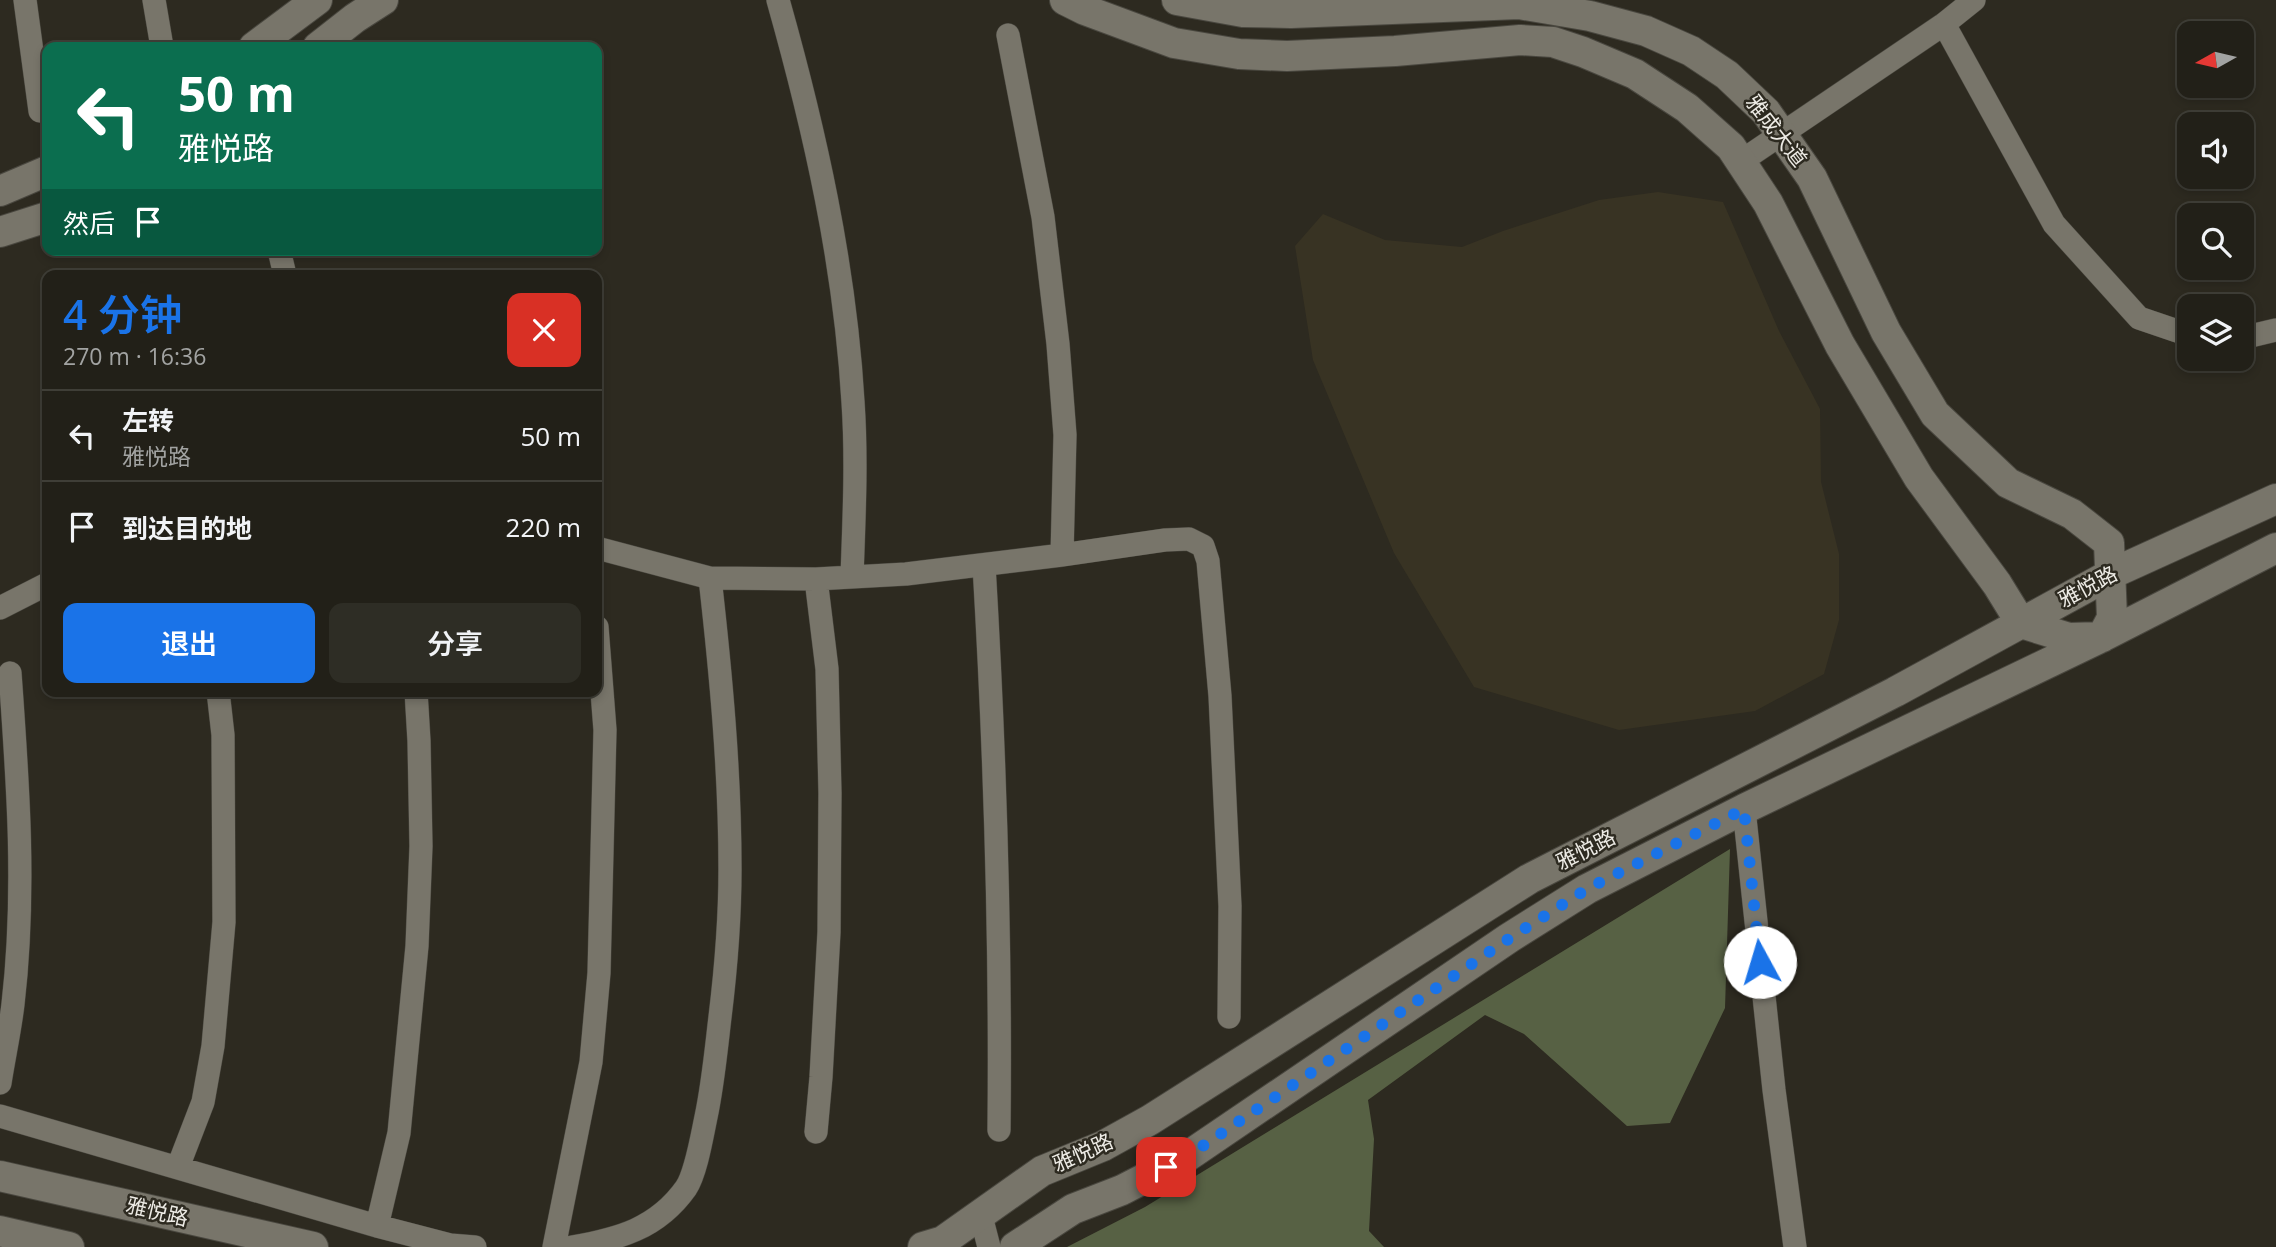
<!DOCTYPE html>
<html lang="zh">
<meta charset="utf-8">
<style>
body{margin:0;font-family:"Open Sans","Noto Sans SC",sans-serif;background:#2e2d25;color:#f1f3f6;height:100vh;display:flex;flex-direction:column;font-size:26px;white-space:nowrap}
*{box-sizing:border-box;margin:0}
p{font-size:23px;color:#a2a3a2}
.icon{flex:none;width:38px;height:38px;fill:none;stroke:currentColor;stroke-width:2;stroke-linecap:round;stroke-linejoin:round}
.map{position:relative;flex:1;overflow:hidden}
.panel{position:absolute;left:42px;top:270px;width:560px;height:427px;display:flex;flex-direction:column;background:#222018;border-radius:14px;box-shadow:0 4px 10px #0003,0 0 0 2px #3f3e37}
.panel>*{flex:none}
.banner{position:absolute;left:42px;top:42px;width:560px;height:214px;border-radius:14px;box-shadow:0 4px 10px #0003,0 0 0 2px #3f3e37;background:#0b6e4f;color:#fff;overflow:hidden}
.needle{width:46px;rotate:262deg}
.buttons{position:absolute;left:2177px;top:21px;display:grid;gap:14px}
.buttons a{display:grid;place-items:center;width:77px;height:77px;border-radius:14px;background:#222018;box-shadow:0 4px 10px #0003,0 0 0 2px #3f3e37;font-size:35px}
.pin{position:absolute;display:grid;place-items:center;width:60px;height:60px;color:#fff;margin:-30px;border-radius:14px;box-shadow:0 4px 10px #0006}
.me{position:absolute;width:77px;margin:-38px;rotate:354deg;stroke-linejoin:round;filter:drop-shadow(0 0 5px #0008)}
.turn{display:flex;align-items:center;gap:24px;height:147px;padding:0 21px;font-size:32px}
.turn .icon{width:91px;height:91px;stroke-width:2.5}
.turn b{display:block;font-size:49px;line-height:60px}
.then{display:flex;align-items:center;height:66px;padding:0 21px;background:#0003;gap:14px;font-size:26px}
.round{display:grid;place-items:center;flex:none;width:74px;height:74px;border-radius:14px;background:#2e2d25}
.overview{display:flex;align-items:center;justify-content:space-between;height:119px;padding:0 21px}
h1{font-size:42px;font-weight:600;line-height:52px;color:#1a73e8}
.primary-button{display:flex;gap:14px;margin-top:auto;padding:14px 21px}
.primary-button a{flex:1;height:80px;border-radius:14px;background:#1a73e8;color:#fff;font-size:28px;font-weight:600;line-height:80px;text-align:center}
.primary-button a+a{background:#2e2d25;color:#f1f3f6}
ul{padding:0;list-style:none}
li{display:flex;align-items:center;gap:21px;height:91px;padding:0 21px;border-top:2px solid #3f3e37}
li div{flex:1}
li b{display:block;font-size:26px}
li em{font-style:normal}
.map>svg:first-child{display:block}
.built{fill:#383323}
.forest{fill:#576144}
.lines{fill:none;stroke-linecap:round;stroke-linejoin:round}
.minor-casing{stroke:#49473f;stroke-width:24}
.tertiary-casing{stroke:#49473f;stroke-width:32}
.minor{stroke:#78756a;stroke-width:23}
.tertiary{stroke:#78756a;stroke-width:30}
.route{stroke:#1a73e8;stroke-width:12;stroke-dasharray:0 21.6}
.labels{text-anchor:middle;stroke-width:5;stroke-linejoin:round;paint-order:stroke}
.street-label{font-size:21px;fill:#edebe5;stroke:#2d2a20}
</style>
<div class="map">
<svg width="2276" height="1247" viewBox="0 0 2276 1247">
<rect width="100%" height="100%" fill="#2d2a20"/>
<path class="built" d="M 1658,192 L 1723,202 L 1779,331 L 1820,409 L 1821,482 L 1839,554 L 1839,620 L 1824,674 L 1755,711 L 1619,730 L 1474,687 L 1394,553 L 1313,360 L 1295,246 L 1323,214 L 1385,240 L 1462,247 L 1503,231 L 1599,200 Z"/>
<path class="forest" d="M 1730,849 L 1725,1008 L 1670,1123 L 1627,1126 L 1524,1034 L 1485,1015 L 1368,1100 L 1374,1139 L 1369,1231 L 1384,1247 L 1067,1247 L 1145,1207 Z"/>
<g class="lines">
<defs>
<path id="minor" d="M 25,0 L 40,111
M 154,0 L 162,47
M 778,0 C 815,131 845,265 853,402 C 857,460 854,519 852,577
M 1944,24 L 2054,224 L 2139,318 L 2189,335
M 1008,35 L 1043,217 L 1058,344 L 1065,435 L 1062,555
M 1740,162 L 1944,24 L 1974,0
M 279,250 L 285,275
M 2242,338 L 2276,330
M 597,548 L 710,578 L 816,579 L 906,574 L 1062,555 L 1165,540 L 1189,539 L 1203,546 L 1208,561 L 1220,696 L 1230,906 L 1229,1017
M 984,565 C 995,753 1001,941 999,1130
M 0,608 L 47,584
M 1744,809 L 1774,1090 L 1795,1247
M 0,1083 C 4,1057 10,1030 13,1004 C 26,893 18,783 10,673
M 0,1116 L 377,1226 L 450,1245 L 475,1247
M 816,1132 L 821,1077 L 829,932 L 830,793 L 827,669 L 816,579
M 178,1167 L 203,1102 L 213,1046 L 224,922 L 223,735 L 218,691
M 981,1216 L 989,1247
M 377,1226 L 399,1133 L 417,946 L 421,846 L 419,741 L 416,691
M 554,1247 L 591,1062 L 599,973 L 605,730 L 597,627
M 572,1247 C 618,1239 657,1229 686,1188 C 696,1173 702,1136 706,1117 C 713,1084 716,1051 720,1017 C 726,968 730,919 730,869 C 730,772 721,675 710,578"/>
<path id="tertiary" d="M 1065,0 L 1085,10 L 1174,43 L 1239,54 L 1287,56 L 1395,51 L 1520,40 L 1553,42 L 1583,52 L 1635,74 L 1687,108 L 1731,147 L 1768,203 L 1840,345 L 1919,478 L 1997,584 L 2021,623 L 2069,638 L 2102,637 L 2112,618 L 2109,543 L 2072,514 L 2008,483 L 1935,414 L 1886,332 L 1812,178 L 1766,112 L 1727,75 L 1691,51 L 1646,31 L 1590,16 L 1519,4 L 1291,13 L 1243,12 L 1177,0
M 254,47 L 317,0
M 318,47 L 355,18 L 383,0
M 0,191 L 47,171
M 0,232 L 47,217
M 0,1176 L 313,1247
M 0,1231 L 69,1247
M 923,1247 L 943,1241 L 1042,1171 L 1103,1146 L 1150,1120 L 1529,879 L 1895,692 L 2111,574 L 2276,499
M 1015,1247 L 1073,1209 L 1122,1190 L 1188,1156 L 1509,938 L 1587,889 L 1744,809 L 2102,637 L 2276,548"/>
</defs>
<use href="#minor" class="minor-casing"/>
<use href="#tertiary" class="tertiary-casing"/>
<use href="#minor" class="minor"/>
<use href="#tertiary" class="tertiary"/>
</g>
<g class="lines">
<path class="route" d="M 1166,1167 L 1188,1156 L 1510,938 L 1587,889 L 1744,809 L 1760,962"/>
</g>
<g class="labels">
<g class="street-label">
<text transform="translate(1776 131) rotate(52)" y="7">雅成大道</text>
<text transform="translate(2088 587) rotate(-28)" y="7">雅悦路</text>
<text transform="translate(1586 850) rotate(-27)" y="7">雅悦路</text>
<text transform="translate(1083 1153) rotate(-24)" y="7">雅悦路</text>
<text transform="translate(157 1212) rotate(13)" y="7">雅悦路</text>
</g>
</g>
</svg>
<div class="buttons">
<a><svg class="needle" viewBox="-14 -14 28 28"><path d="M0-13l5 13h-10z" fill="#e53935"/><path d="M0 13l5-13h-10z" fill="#a2a3a2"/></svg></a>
<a><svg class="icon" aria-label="sound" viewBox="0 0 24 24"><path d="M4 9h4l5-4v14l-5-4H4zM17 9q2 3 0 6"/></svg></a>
<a><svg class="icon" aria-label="search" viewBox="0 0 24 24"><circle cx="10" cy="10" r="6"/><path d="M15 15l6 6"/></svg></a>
<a><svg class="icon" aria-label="layers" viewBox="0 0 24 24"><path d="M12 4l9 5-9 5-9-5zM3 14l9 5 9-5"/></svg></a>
</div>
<div class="pin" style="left:1166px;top:1167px;background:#d93025"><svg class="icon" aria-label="arrive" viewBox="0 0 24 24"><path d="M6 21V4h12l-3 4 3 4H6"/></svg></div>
<svg class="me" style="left:1760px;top:962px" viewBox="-20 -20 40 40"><circle r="19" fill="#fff"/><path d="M0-13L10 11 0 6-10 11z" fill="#1a73e8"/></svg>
<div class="banner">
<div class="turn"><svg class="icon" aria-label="left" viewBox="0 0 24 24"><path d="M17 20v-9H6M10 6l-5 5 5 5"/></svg><div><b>50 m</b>雅悦路</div></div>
<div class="then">然后<svg class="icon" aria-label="arrive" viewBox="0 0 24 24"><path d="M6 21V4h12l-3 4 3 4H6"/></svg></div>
</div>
<section class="panel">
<div class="overview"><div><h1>4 分钟</h1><p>270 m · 16:36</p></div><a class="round" style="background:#d93025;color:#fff"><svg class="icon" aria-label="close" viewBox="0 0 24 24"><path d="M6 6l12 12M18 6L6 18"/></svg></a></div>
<ul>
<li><svg class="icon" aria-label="left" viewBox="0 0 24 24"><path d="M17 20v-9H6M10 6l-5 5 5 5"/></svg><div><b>左转</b><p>雅悦路</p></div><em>50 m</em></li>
<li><svg class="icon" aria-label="arrive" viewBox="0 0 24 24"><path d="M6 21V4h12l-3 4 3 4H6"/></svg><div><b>到达目的地</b></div><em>220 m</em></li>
</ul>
<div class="primary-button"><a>退出</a><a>分享</a></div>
</section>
</div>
